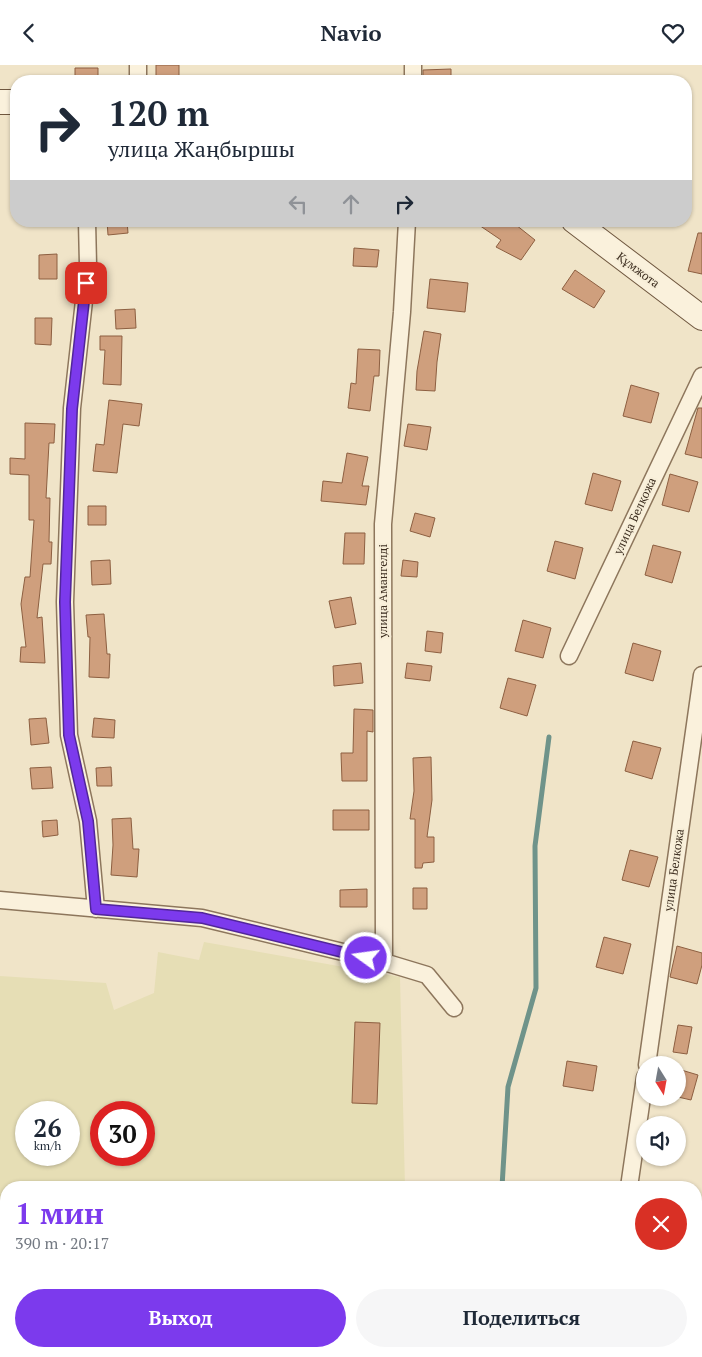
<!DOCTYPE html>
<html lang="ru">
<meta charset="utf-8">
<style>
body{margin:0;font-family:"PT Serif",serif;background:#f6f6f7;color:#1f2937;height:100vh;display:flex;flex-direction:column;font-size:19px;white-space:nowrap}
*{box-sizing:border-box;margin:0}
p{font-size:16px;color:#747a83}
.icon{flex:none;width:28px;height:28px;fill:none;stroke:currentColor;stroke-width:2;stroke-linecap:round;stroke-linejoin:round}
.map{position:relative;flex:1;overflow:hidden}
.sheet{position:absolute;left:0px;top:1116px;width:702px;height:176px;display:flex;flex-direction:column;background:#fff;border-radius:20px 20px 0 0;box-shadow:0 1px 4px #0004}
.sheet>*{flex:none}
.guide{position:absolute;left:10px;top:10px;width:682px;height:152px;border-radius:20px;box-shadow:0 1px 4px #0004;background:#fff;color:#1f2937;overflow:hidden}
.needle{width:32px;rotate:169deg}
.buttons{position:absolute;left:636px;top:991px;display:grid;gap:10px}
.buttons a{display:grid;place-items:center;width:50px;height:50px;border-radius:50%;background:#fff;box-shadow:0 1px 4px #0004;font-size:25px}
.speed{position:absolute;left:15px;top:1036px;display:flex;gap:10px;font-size:25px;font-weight:700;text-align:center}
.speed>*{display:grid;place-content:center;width:65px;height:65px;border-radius:50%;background:#fff;box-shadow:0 1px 4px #0004;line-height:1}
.speed small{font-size:12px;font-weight:400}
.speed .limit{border:8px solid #d22;background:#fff;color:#111}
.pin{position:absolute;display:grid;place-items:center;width:42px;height:42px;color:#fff;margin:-21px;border-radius:10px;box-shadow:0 2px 8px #0006}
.me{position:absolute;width:55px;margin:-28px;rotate:284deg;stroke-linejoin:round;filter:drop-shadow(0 0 4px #0008)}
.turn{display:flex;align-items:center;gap:18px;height:105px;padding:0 15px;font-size:22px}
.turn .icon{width:65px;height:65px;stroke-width:2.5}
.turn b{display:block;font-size:35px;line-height:42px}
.lanes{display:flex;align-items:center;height:48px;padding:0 15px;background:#0003;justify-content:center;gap:25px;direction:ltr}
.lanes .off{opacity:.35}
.round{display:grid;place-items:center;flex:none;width:52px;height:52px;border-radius:26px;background:#f6f6f7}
.overview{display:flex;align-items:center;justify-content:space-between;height:85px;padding:0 15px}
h1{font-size:30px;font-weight:700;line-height:38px;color:#7c3aed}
.primary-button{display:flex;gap:10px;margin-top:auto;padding:10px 15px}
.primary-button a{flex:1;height:58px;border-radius:30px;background:#7c3aed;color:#fff;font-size:20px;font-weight:700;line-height:58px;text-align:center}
.primary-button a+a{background:#f6f6f7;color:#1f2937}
header{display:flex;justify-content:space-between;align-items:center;height:65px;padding:0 15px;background:#fff;font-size:22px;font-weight:700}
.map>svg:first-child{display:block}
.farmland{fill:#e6deb5;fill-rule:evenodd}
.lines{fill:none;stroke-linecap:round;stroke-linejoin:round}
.stream{stroke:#6f938a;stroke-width:5}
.building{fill:#cf9f7d;stroke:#8d5f41}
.street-casing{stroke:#8d765c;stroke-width:19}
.secondary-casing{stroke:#6f573f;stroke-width:26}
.street{stroke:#faf1dc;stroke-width:16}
.secondary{stroke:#faf1dc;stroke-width:24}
.route-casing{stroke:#51269a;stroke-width:12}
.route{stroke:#7c3aed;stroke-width:9}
.labels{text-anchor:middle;stroke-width:4;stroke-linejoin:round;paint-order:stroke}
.street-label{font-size:12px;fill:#3d2e20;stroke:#f7eed8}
</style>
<header><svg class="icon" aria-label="back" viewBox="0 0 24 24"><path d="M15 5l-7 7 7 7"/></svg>Navio<svg class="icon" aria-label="heart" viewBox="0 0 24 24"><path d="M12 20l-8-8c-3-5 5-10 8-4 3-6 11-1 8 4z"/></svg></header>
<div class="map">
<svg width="702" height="1292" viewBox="0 0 702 1292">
<rect width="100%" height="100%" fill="#f0e4c8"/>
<path class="farmland" d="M 204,877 L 400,912 L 405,1122 L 6,1122 L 6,1286 L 427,1286 L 428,1292 L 0,1292 L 0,911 L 106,918 L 114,945 L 154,928 L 158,887 L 199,895 ZM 26,1048 L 69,1048 L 69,1090 L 26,1090 ZM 101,1048 L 144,1048 L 144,1090 L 101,1090 Z"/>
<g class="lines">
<path class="stream" d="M 502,1122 L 508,1022 L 536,923 L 535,781 L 549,672
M 491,1292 L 492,1286"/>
</g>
<path class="building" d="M 156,0 L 179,0 L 179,16 L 156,16 Z
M 75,3 L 98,3 L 98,16 L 75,16 Z
M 451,4 L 451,16 L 423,16 L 423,5 Z
M 107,156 L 127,156 L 128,168 L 108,170 Z
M 473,156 L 511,156 L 535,175 L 521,195 L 496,182 L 501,175 Z
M 698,168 L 702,168 L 702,209 L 688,206 Z
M 354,183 L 379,185 L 377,202 L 353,201 Z
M 57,189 L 57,214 L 39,214 L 39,190 Z
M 575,205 L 605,226 L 594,243 L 562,224 Z
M 430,214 L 468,218 L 465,247 L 427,243 Z
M 135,244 L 136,263 L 116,264 L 115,245 Z
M 35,253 L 52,253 L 51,280 L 35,279 Z
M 424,266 L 441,269 L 437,297 L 435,326 L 416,325 L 417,306 Z
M 100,271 L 122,271 L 121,320 L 103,319 L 105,285 L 100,285 Z
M 358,284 L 380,285 L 379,311 L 374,311 L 370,346 L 348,343 L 351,318 L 356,319 Z
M 631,320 L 659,328 L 651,358 L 623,351 Z
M 109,335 L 142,339 L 139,361 L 123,359 L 117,408 L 93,406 L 96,379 L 104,380 Z
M 698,343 L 702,343 L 702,393 L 685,389 Z
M 25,358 L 55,359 L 54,378 L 49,378 L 46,433 L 50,433 L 49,477 L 52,477 L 51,499 L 43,499 L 37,553 L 42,552 L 45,598 L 20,597 L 21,582 L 26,582 L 21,539 L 25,512 L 30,512 L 34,455 L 29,455 L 29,410 L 10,409 L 10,393 L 25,394 Z
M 408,359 L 431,362 L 427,385 L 404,381 Z
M 347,388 L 368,392 L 362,421 L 369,421 L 366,440 L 321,436 L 323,416 L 342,418 Z
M 593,408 L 621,416 L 612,446 L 585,439 Z
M 670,409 L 698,417 L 689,447 L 662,440 Z
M 88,441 L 106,441 L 106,460 L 88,460 Z
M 415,448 L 435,453 L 430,472 L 410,466 Z
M 345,468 L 365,468 L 364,499 L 343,499 Z
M 555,476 L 583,483 L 575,514 L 547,506 Z
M 653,480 L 681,487 L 672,518 L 645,510 Z
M 110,495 L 111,519 L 92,520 L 91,496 Z
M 403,495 L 418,497 L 417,512 L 401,511 Z
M 351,532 L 356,559 L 335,563 L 329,536 Z
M 104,549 L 107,589 L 110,589 L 109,613 L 89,612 L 90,572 L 88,572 L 86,550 Z
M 523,555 L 551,563 L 543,593 L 515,586 Z
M 427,566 L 443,568 L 441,588 L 425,586 Z
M 633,578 L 661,586 L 653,616 L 625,608 Z
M 361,598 L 363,618 L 334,621 L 333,601 Z
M 407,598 L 432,601 L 430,616 L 405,613 Z
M 508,613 L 536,620 L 527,651 L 500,643 Z
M 354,644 L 373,645 L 373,667 L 367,666 L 367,716 L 342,716 L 341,688 L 353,688 Z
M 46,653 L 49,678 L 31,680 L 29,654 Z
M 94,653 L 115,655 L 114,673 L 92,672 Z
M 633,676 L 661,683 L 652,714 L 625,706 Z
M 431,692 L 432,735 L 427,772 L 434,772 L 434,797 L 423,798 L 422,803 L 415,803 L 415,754 L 410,754 L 414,726 L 413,693 Z
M 51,702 L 53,723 L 32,724 L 30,703 Z
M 111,702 L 112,721 L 97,721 L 96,703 Z
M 333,745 L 369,745 L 369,765 L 333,765 Z
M 131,753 L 133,784 L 139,784 L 137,812 L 111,810 L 113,780 L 112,754 Z
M 57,755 L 58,770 L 43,772 L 42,756 Z
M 630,785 L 658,792 L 649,822 L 622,815 Z
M 413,823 L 427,823 L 427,844 L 413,844 Z
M 367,824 L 367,842 L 340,842 L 340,825 Z
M 604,872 L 631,879 L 623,909 L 596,902 Z
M 677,881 L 702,888 L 702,900 L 697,919 L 670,912 Z
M 355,957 L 380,958 L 377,1039 L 352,1038 Z
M 678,960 L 692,962 L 687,989 L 673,987 Z
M 567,996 L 597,1001 L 593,1026 L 563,1021 Z
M 678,1004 L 698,1010 L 691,1035 L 678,1032 Z"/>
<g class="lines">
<defs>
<path id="street" d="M 413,0 L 413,16
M 138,16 L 138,0
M 87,156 L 88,200 L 72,343 L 65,537 L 69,670 L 88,756 L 96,844
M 569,591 L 702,311
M 0,835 L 202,853 L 384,897 L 427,910 L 454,943
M 384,897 L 383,459 L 402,247 L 407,156
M 647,1000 L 702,610
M 629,1122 L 645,1012
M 605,1292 L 606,1286"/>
<path id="secondary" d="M 0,37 L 16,37
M 574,156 L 702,253"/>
</defs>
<use href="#street" class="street-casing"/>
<use href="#secondary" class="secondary-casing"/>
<use href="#street" class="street"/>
<use href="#secondary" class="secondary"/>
</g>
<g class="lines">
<defs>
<path id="route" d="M 86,218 L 72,344 L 65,537 L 69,670 L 88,756 L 96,844 L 202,853 L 366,893"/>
</defs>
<use href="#route" class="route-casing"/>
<use href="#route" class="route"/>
</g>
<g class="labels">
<g class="street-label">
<text transform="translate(638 205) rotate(37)" y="4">Құмжота</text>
<text transform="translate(635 451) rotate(-65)" y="4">улица Белқожа</text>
<text transform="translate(383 526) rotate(-90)" y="4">улица Амангелді</text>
<text transform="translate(674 805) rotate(-82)" y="4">улица Белкожа</text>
</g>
</g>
</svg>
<div class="buttons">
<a><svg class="needle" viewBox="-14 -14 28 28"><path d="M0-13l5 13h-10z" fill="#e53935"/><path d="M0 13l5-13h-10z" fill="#747a83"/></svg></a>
<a><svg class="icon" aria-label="sound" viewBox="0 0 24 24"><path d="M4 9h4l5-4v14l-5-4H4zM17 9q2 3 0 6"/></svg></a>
</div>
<div class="speed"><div>26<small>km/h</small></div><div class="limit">30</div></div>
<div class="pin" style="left:86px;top:218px;background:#d93025"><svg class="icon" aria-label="arrive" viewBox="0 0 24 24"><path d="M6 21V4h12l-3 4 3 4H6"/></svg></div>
<svg class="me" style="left:366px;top:893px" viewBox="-20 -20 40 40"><circle r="17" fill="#7c3aed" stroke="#fff" stroke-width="3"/><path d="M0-11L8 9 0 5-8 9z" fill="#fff"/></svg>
<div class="guide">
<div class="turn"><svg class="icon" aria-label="right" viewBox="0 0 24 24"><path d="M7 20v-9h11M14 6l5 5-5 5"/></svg><div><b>120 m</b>улица Жаңбыршы</div></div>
<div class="lanes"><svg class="icon off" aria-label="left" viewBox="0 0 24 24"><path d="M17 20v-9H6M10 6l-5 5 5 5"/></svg><svg class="icon off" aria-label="ahead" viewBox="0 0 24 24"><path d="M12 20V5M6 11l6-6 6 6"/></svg><svg class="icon" aria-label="right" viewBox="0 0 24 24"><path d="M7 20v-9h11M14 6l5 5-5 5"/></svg></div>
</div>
<section class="sheet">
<div class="overview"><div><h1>1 мин</h1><p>390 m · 20:17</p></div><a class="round" style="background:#d93025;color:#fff"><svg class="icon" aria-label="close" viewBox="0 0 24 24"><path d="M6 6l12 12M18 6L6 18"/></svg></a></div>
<div class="primary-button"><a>Выход</a><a>Поделиться</a></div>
</section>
</div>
